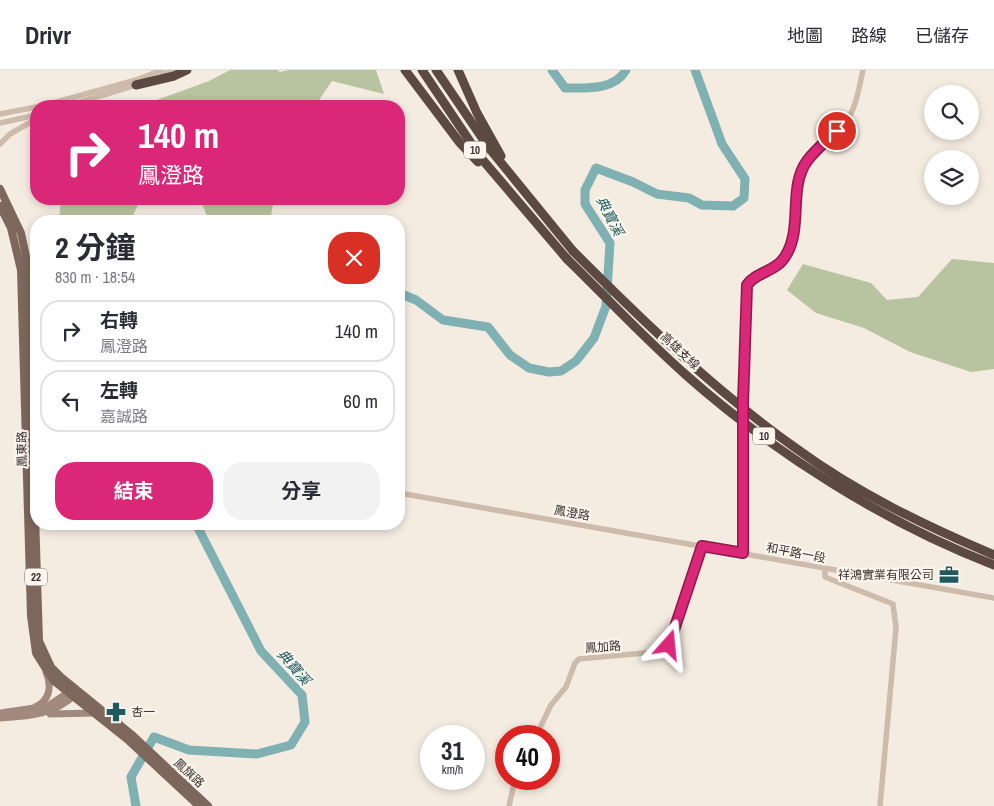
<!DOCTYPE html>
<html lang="zh-TW">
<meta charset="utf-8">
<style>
body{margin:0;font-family:"Archivo Narrow","Noto Sans TC",sans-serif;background:#f2f2f3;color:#2b2b33;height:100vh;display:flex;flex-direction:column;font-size:19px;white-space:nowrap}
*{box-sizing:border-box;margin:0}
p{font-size:16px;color:#7c7c81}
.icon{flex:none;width:28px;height:28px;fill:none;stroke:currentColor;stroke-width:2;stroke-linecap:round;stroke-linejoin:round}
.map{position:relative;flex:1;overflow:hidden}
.panel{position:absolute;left:30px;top:145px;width:375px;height:315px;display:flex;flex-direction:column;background:#fff;border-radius:20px;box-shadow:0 2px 8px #0003}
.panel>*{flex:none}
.top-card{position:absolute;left:30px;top:30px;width:375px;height:105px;border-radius:20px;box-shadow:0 2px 8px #0003;background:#db2777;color:#fff;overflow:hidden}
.fabs{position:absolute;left:924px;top:15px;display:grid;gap:10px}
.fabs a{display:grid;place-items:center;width:55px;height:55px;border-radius:50%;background:#fff;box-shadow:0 2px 8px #0003;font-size:25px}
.speed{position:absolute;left:420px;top:655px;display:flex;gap:10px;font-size:25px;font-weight:700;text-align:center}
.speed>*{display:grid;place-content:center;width:65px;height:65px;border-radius:50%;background:#fff;box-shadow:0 2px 8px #0003;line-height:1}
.speed small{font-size:12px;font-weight:400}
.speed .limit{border:8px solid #d22;background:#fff;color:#111}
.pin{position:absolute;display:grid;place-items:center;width:42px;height:42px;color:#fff;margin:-21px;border:2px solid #fff;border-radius:50%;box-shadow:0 1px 5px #0007}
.me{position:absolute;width:55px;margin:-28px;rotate:18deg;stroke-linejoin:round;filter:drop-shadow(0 0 4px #0008)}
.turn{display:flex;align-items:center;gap:18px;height:105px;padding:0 25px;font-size:22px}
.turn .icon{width:65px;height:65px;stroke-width:2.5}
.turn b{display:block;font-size:35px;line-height:42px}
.round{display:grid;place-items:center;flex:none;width:52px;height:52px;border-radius:20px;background:#f2f2f3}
.headline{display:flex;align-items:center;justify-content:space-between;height:85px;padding:0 25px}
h1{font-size:30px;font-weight:700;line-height:38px}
.primary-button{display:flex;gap:10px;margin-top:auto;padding:10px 25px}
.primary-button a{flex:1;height:58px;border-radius:20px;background:#db2777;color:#fff;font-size:20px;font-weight:700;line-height:58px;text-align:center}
.primary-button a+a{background:#f2f2f3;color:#2b2b33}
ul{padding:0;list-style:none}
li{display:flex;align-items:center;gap:15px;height:62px;margin:0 10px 8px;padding:0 15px;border:2px solid #e1e1e2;border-radius:20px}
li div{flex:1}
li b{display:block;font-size:19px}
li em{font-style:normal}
header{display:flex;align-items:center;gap:30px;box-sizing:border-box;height:70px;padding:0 25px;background:#fff;border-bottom:1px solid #e1e1e2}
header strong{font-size:24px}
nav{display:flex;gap:28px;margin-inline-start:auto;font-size:18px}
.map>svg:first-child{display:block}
.green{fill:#b8c4a0}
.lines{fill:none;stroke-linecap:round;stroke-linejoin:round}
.river{stroke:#7fb0b2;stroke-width:9}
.tertiary{stroke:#cdbbac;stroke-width:5.5}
.secondary{stroke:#a18a7d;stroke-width:7}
.primary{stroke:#7d675c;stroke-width:8}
.motorway{stroke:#5c4a42;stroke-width:9}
.motorway-bridge{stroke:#5c4a42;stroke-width:9}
.route-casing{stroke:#8e194d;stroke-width:12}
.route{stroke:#db2777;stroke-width:9}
.labels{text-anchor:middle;stroke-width:4.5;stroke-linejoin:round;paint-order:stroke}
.shield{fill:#fbf5ee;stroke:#756b66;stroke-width:1}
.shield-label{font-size:11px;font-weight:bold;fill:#3b302b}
.street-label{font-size:12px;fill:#3b302b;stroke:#fbf5ee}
.poi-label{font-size:12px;fill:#3b302b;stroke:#fbf5ee;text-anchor:end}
.water-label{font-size:14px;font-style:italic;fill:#1f5a5e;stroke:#fbf5ee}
</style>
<header>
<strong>Drivr</strong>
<nav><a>地圖</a><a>路線</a><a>已儲存</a></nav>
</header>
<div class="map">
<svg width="994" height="736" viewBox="0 0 994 736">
<rect width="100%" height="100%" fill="#f4ebe1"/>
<path class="green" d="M 230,0 L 277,0 L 280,2 L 289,0 L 376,0 L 384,24 L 332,11 L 315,36 L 140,36 L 209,11 Z
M 61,129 L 141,129 L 130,151 L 59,151 Z
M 200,129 L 274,129 L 270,151 L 209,151 Z
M 952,189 L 994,193 L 994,299 L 971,302 L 910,282 L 864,258 L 816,243 L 787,220 L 803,194 L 871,213 L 887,230 L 918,227 Z"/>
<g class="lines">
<path class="river" d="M 552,0 L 565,18 C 585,18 614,21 626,0
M 399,223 L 416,230 L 443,250 L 488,257 L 510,285 L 529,298 L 549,302 L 561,301 L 576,291 L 594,268 L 606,236 L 610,173 L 585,134 L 585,120 L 596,98 L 633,112 L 657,124 L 689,128 L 702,135 L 733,136 L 744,128 L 745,109 L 722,74 L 695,0
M 136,736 L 131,707 L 154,667 L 189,680 L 257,684 L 291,675 L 305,652 L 302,625 L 261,581 L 196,454"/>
<path class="tertiary" d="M 162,5 L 175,0
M 42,36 L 136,10 L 162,0
M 67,36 L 139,14
M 0,44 L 36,37
M 0,53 L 36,45
M 0,74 L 10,64 L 36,49
M 399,423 L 994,528
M 743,483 L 743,333 L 747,215 C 757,201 776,202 786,186 C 801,161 792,129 801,103 C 809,82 830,70 844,54 C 856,41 859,17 863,0
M 825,499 L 825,507 L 893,534 L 896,558 L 880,736
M 536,666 L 551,635 L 566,617 L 575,593 L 579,589 L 666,581 L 702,476
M 509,736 L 515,709"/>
<path class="secondary" d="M 35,637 C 50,631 52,616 46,602
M 0,643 L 48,636 L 72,620
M 50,644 L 95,643
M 0,648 C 29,646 54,645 76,624"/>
<path class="primary" d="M 0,119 L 21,163 L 27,191 L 39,571 L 51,597 L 61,607 L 131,664 L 208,736
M 0,136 L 11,158 L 21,200 L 31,546 L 36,583 L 53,610 L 127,669 L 199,736"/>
<path class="motorway" d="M 405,0 L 460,73 L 478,92
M 422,0 L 481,88 L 567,189
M 436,0 L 489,78 L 573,181
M 458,0 L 477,43 L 501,86
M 136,15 L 174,6 L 187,0"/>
<path class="motorway-bridge" d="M 573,181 C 644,252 715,321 797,379 C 857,423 926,456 994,485
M 567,189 C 607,228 645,269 686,305 C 774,383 885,453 994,495"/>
</g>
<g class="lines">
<defs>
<path id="route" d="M 669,575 L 702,476 L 743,483 L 743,333 L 747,215 C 757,201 777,202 786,185 C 803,157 788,117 807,91 C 815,80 827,70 837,61"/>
</defs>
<use href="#route" class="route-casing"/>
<use href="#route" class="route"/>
</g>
<defs>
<symbol id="office-bare" viewBox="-9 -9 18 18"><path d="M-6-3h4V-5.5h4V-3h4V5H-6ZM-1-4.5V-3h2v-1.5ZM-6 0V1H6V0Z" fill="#1f5a5e" stroke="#fbf5ee" stroke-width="2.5" paint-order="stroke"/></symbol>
<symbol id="pharmacy-bare" viewBox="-9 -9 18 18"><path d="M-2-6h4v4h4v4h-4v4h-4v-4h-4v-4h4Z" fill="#1f5a5e" stroke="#fbf5ee" stroke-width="2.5" paint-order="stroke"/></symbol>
</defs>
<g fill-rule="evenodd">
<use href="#office-bare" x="935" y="491" width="28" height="28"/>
<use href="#pharmacy-bare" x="102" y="628" width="28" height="28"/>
</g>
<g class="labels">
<g class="shield">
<rect x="464" y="71.5" width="22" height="17" rx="4"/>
<rect x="753" y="357.5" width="22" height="17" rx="4"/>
<rect x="25" y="498.5" width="22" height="17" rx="4"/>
</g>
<g class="shield-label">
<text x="475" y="84">10</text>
<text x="764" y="370">10</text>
<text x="36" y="511">22</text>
</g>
<g class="street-label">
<text transform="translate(680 281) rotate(43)" y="4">高雄支線</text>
<text transform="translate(22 379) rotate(-91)" y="4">鳳東路</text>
<text transform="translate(572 443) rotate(10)" y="4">鳳澄路</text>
<text transform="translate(796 483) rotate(11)" y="4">和平路一段</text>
<text transform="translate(603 577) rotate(-4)" y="4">鳳加路</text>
<text transform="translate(189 703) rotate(43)" y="4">鳳旗路</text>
</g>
<g class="poi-label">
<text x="934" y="509">祥鴻實業有限公司</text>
<text x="131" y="646" text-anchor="start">杏一</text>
</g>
<g class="water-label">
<text transform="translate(610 146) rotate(63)" y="5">典寶溪</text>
<text transform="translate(294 597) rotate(49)" y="5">典寶溪</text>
</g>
</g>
</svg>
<div class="fabs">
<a><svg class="icon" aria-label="search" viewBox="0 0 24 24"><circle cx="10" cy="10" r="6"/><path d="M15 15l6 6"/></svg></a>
<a><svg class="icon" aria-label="layers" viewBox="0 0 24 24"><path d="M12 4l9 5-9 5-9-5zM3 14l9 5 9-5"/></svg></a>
</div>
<div class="speed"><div>31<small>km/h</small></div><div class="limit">40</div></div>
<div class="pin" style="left:837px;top:61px;background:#d93025"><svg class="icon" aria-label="arrive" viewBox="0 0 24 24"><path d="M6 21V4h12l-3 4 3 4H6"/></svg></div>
<svg class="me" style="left:669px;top:575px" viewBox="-20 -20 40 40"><path d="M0-17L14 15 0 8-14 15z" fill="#db2777" stroke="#fff" stroke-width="4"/></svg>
<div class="top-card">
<div class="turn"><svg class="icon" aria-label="right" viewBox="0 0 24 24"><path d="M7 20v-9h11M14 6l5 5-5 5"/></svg><div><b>140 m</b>鳳澄路</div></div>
</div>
<section class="panel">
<div class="headline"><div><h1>2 分鐘</h1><p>830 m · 18:54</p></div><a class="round" style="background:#d93025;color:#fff"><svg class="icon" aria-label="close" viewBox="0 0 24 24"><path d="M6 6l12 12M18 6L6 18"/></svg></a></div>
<ul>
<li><svg class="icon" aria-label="right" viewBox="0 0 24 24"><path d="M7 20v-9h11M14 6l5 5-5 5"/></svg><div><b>右轉</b><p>鳳澄路</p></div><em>140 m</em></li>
<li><svg class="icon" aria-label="left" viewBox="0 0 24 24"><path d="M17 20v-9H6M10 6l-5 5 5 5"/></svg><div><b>左轉</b><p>嘉誠路</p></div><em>60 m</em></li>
</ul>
<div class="primary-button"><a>結束</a><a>分享</a></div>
</section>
</div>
